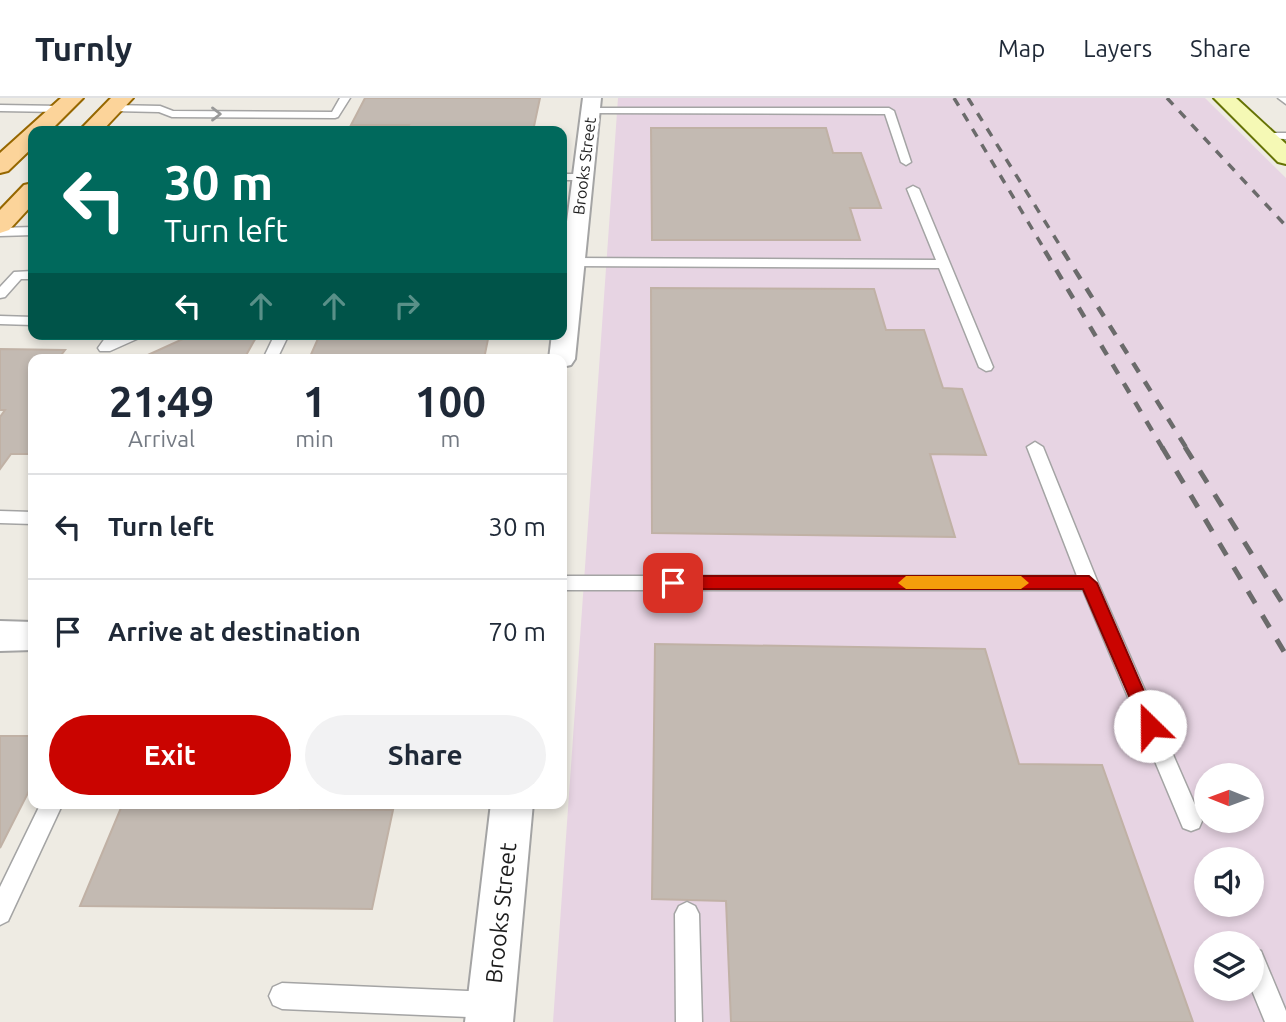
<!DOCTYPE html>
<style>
body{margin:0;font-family:Ubuntu,sans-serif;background:#f2f2f3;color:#1f2937;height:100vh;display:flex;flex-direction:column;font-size:26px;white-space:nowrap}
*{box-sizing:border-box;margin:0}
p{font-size:23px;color:#747a83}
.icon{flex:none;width:38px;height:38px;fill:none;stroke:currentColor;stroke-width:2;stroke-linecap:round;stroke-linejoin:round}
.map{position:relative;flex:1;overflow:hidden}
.drawer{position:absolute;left:28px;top:256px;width:539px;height:455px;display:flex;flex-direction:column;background:#fff;border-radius:14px;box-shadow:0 4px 10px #0003}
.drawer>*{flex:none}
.banner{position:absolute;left:28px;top:28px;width:539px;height:214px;border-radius:14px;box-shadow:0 4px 10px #0003;background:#00695c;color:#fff;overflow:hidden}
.needle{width:46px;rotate:271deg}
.fabs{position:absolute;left:1194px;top:665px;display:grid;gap:14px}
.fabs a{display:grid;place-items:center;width:70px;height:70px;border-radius:50%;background:#fff;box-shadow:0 4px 10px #0003;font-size:35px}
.pin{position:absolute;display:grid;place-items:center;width:60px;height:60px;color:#fff;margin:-30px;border-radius:14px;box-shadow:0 4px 10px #0006}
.me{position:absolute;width:77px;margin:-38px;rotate:337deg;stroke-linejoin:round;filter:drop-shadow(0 0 5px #0008)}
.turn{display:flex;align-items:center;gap:24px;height:147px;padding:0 21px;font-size:32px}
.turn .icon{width:91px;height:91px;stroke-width:2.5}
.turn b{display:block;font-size:49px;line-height:60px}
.lanes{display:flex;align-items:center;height:66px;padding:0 21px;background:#0003;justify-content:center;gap:35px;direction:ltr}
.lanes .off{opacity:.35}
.eta{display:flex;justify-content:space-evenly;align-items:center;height:119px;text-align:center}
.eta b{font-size:42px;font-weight:600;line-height:49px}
.action{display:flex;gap:14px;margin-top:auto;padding:14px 21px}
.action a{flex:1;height:80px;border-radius:42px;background:#ca0400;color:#fff;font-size:28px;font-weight:600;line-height:80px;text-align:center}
.action a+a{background:#f2f2f3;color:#1f2937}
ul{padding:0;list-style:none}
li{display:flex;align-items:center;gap:21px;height:105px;padding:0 21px;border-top:2px solid #e0e1e3}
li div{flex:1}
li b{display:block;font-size:26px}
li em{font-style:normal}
header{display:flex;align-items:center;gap:42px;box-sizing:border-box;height:98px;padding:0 35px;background:#fff;border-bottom:2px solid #e0e1e3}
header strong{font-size:33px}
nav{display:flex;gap:38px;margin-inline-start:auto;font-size:24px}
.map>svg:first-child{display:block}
.industrial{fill:#e7d4e3;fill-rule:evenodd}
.building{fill:#c3bab2;stroke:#c0b1a5;stroke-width:2}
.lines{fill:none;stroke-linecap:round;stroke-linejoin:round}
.lane-casing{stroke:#a4a4a4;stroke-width:3}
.street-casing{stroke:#a4a4a4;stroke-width:4}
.secondary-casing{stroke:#657304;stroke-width:4}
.primary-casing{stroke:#966700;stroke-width:4}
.lane{fill:#fff;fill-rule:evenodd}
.street{fill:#fff;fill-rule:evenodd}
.secondary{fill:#f5f9b5;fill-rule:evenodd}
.primary{fill:#fcd49a;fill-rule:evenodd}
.rail-far2{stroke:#6b6b6b;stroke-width:3.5;stroke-dasharray:9 9;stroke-linecap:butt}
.rail-far1{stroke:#6b6b6b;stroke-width:4.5;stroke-dasharray:11 11;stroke-linecap:butt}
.rail{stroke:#6b6b6b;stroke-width:5;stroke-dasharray:14 14;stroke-linecap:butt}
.oneway{stroke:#999}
.route{fill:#ca0400;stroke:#830300;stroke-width:2}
.slow{fill:#f59e0b}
.labels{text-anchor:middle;stroke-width:7;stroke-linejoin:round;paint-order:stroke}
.far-street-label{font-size:16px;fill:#1d1d1d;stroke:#fff}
.near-street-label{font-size:23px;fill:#1d1d1d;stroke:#fff}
</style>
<header>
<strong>Turnly</strong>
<nav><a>Map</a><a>Layers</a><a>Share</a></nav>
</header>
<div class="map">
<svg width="1286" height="924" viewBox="0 0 1286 924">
<rect width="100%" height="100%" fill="#eeebe3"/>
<path class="industrial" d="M 618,0 L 1205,0 L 1286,80 L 1286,924 L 553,924 ZM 1206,677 L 1251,677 L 1251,723 L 1206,723 ZM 1206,761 L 1251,761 L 1251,807 L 1206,807 ZM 1206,845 L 1251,845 L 1251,891 L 1206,891 Z"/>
<path class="building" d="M 365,0 L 540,0 L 533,33 L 406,33 L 409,27 L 351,27 Z
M 651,30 L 826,30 L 833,55 L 861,55 L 881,110 L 850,110 L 860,142 L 652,142 Z
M 651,190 L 874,191 L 886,232 L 924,232 L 943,290 L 962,291 L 986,357 L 930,356 L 955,439 L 652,435 Z
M 186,236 L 258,236 L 244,261 L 139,261 L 183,241 Z
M 320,236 L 489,236 L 484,261 L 309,261 Z
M 0,251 L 65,252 L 58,261 L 33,261 L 33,356 L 11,356 L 0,371 L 0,319 L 5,312 L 0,312 Z
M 655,546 L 985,551 L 1019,666 L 1102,667 L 1193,924 L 731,924 L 726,803 L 652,801 Z
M 0,638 L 33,638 L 33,685 L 0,750 Z
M 123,705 L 302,705 L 300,711 L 393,712 L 372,811 L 80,808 Z"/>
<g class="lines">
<defs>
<path id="lane" d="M 340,0 L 350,0 L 338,19 L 335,20 L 172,19 L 159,14 L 113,13 L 108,10 L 113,7 L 160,8 L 173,13 L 332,14 Z
M 1278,0 L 1286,0 L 1286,6 Z
M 0,7 L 61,8 L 66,11 L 61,14 L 0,13 Z
M 590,10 L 889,10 L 894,13 L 911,64 L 906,67 L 901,64 L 885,16 L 587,15 L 585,13 Z
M 1263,35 L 1286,35 L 1286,41 L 1259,40 L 1258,38 Z
M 562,76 L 582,76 L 587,79 L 582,82 L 562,82 Z
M 913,88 L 919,91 L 993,269 L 991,272 L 986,273 L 979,269 L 939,170 L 573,168 L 567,164 L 573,160 L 936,162 L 907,91 Z
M 33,129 L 33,137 L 0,138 L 0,130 Z
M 33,173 L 33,181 L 21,181 L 5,199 L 0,200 L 0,189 L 14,174 Z
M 0,218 L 33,219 L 33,227 L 0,226 Z
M 108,236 L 122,236 L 119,240 L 128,236 L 148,236 L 110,253 L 100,253 L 98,250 Z
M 275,236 L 289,236 L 277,261 L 263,261 Z
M 1035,344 L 1043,349 L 1098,485 L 1202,723 L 1199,730 L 1191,733 L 1183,730 L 1083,492 L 562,492 L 562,478 L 1077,478 L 1027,349 Z
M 0,413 L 33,414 L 33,426 L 0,425 Z
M 41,705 L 63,705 L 8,823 L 0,827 L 0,789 Z
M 687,804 L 695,808 L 699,816 L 702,924 L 676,924 L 675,816 L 679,808 Z
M 1251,850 L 1261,853 L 1286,913 L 1286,924 L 1265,924 L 1251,890 Z
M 282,885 L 491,894 L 500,898 L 504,907 L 500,916 L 491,920 L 282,911 L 273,907 L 269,898 L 273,889 Z"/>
<path id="street" d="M 583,0 L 601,0 L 575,261 L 571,267 L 562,269 L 562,261 L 549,261 L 552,236 L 562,236 L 562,162 Z
M 0,523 L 33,524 L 33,552 L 0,553 Z
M 491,705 L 533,705 L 513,924 L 465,924 Z"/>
<path id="secondary" d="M 1214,0 L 1236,0 L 1286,46 L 1286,66 L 1278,64 Z"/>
<path id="primary" d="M 61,0 L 83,0 L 50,33 L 33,33 L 33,49 L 8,73 L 0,75 L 0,55 Z
M 111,0 L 133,0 L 102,33 L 79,33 Z
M 33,85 L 33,106 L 9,132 L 0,135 L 0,112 L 24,87 Z"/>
</defs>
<use href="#lane" class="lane-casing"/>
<use href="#street" class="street-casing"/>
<use href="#secondary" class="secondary-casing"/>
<use href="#primary" class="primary-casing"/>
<use href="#lane" class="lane"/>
<use href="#street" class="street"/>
<use href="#secondary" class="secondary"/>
<use href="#primary" class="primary"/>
<path class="rail-far2" d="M 954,0 L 1046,154
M 968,0 L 1064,154
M 1167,0 L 1286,128"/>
<path class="rail-far1" d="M 1045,153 L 1163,351
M 1063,153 L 1187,351"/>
<path class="rail" d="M 1162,349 L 1286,557
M 1185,349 L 1286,511"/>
</g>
<defs><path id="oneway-chevron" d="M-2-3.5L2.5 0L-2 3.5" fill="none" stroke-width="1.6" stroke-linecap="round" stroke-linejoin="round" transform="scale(1.75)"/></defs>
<use class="oneway" href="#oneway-chevron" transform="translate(216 16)"/>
<path class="route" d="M 673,478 L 1089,478 L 1097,485 L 1159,628 L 1157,633 L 1144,633 L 1083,491 L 673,491 L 665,485 Z"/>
<path class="slow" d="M 906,478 L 1021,478 L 1029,485 L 1021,491 L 906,491 L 898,485 Z"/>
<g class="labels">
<g class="far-street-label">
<text transform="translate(584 68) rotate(-83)" y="6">Brooks Street</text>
</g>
<g class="near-street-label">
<text transform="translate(501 815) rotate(-84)" y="8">Brooks Street</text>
</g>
</g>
</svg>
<div class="fabs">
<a><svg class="needle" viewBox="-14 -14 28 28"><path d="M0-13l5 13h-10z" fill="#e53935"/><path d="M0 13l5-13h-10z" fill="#747a83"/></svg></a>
<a><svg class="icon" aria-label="sound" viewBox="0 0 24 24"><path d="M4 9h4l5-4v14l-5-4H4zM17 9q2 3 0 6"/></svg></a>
<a><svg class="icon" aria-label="layers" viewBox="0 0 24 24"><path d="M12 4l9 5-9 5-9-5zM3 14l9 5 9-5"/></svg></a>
</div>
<div class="pin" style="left:673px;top:485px;background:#d93025"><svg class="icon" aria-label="arrive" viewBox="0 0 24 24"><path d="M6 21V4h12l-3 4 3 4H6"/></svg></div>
<svg class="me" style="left:1150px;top:628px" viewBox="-20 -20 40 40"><circle r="19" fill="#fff"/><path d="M0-13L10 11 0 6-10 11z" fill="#ca0400"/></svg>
<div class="banner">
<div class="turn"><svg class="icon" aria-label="left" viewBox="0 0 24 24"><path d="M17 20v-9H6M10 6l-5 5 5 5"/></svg><div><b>30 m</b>Turn left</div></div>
<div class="lanes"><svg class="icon" aria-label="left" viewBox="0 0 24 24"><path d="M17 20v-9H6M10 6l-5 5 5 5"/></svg><svg class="icon off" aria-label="ahead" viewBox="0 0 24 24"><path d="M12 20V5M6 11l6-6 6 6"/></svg><svg class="icon off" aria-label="ahead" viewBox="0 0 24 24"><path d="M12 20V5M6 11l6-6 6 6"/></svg><svg class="icon off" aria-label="right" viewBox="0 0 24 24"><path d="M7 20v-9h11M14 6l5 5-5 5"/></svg></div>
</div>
<section class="drawer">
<div class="eta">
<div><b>21:49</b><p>Arrival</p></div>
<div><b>1</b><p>min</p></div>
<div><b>100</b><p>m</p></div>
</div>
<ul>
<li><svg class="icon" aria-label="left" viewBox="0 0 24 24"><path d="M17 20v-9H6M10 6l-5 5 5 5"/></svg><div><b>Turn left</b></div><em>30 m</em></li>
<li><svg class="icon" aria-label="arrive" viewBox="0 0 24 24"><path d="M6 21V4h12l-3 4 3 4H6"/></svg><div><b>Arrive at destination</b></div><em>70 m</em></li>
</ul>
<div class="action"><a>Exit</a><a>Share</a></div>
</section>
</div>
